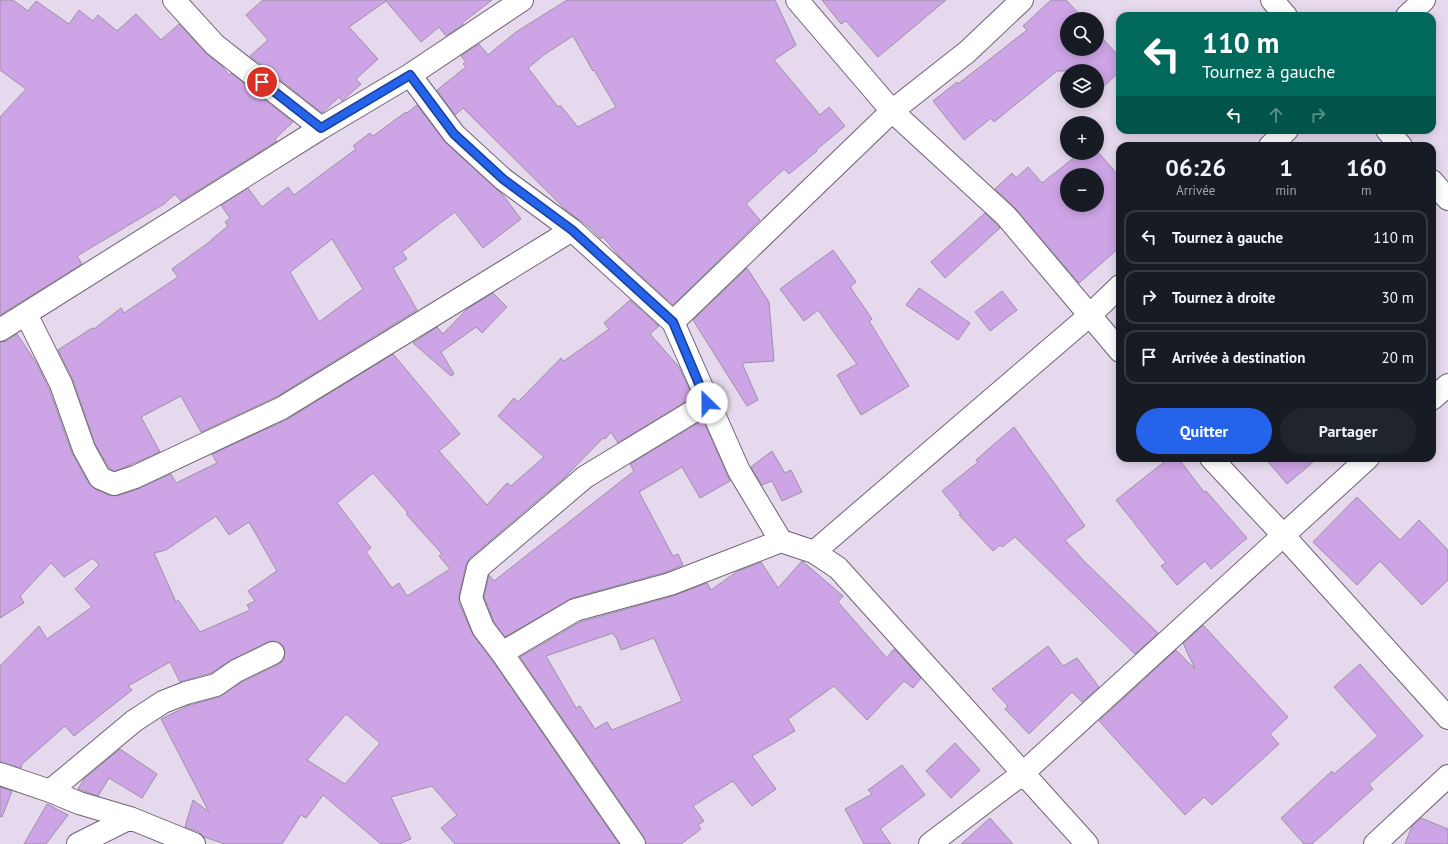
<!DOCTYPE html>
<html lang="fr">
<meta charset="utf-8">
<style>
body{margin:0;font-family:"PT Sans",sans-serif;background:#20242c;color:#f1f3f6;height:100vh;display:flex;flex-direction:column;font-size:15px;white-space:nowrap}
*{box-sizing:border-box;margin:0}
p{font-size:13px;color:#9ea1a6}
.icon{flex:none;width:22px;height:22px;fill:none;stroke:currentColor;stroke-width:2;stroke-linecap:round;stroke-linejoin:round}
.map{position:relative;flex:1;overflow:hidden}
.drawer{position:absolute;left:1116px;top:142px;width:320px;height:320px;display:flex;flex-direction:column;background:#171b24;border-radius:12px;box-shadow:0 2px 10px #0003}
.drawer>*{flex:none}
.banner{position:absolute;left:1116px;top:12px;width:320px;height:122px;border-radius:12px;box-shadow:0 2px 10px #0003;background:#00695c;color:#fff;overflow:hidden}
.buttons{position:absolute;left:1060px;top:12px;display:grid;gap:8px}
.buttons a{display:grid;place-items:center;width:44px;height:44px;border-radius:50%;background:#171b24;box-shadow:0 2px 10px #0003;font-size:20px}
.pin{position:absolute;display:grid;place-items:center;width:34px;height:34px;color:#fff;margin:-17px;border:2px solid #fff;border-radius:50%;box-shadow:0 1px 4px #0007}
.me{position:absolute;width:44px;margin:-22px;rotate:337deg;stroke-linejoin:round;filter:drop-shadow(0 0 3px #0008)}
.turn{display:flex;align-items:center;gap:14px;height:84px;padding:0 20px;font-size:18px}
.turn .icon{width:52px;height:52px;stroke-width:2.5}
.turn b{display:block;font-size:28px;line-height:34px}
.lanes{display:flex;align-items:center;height:38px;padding:0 20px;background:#0003;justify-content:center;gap:20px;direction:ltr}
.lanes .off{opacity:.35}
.eta{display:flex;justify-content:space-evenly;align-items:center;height:68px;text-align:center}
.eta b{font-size:24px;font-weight:700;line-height:28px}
.action{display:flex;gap:8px;margin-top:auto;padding:8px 20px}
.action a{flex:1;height:46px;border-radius:24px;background:#2563eb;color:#fff;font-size:16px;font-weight:700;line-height:46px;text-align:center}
.action a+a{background:#20242c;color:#f1f3f6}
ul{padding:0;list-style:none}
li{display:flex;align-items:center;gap:12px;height:54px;margin:0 8px 6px;padding:0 12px;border:2px solid #363941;border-radius:12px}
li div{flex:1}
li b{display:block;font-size:15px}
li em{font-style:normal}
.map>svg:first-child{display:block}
.building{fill:#cda4e5;stroke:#9d91a4;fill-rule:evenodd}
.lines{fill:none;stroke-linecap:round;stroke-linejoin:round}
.street-casing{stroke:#6e6375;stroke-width:24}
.secondary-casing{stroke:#6e6375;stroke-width:24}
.street{stroke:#fff;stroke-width:22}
.secondary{stroke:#fff;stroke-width:22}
.route-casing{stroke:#184099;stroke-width:10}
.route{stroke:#2563eb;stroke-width:7}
</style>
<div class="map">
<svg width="1448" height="844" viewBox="0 0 1448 844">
<rect width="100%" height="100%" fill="#e6d9ee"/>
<path class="building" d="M 0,0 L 13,0 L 28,11 L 36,1 L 69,24 L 79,10 L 93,21 L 98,15 L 117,31 L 136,14 L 161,40 L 179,24 L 206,53 L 222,66 L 229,75 L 231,73 L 293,122 L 275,139 L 277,141 L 181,201 L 175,194 L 164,204 L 77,256 L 82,264 L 0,315 L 0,117 L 26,89 L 0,70 Z
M 263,0 L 492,0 L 462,23 L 463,25 L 446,36 L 439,27 L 421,42 L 386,1 L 349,27 L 378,59 L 356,79 L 361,84 L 342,101 L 339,97 L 322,113 L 250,56 L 268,40 L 246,15 Z
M 567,0 L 775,0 L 796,45 L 774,60 L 820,115 L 829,107 L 845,126 L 816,150 L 817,151 L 789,174 L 784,169 L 746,204 L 760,220 L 673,305 L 620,257 L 603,237 L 601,239 L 589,227 L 566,210 L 463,108 L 455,115 L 437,90 L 466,67 L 463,64 L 466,62 L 461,56 L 479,44 L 488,55 L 516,32 ZM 573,36 L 593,71 L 594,70 L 616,107 L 578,127 L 560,105 L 558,107 L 528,68 L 545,54 Z
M 822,0 L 946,0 L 878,57 L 846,21 L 841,24 Z
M 1051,0 L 1066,0 L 1084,19 L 1067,19 L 1067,49 L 1097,49 L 1097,33 L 1120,57 L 1120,71 L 1097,93 L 1097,71 L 1057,71 L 994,122 L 991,118 L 964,140 L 933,101 L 957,82 L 958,84 L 1027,30 L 1023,26 Z
M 417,105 L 446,143 L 502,194 L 521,219 L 483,248 L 455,212 L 402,252 L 407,259 L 393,268 L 417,310 L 276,397 L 201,432 L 181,396 L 141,417 L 160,452 L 130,465 L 115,471 L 109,468 L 95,444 L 73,380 L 58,350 L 92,328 L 94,329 L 121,308 L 124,313 L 178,277 L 172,269 L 212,240 L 212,239 L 228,226 L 225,222 L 230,218 L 221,205 L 248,188 L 262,207 L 288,187 L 294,195 L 356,149 L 353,146 L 370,133 L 373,136 L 406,112 L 407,113 ZM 332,239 L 363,289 L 319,322 L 290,272 Z
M 1097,151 L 1120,177 L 1120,247 L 1079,283 L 1015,208 L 995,189 L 1012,173 L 1016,178 L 1028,167 L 1042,183 L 1080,153 L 1097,153 ZM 1067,175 L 1097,175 L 1097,205 L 1067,205 Z
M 985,213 L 1000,228 L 945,278 L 931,262 Z
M 833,250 L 856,282 L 850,287 L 872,319 L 869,321 L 909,386 L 861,415 L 837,375 L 857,364 L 818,310 L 804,321 L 780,289 Z
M 747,268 L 769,302 L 774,361 L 742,363 L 758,400 L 747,406 L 693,320 Z
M 919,288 L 970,323 L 958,340 L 906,305 Z
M 1002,291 L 1017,310 L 990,331 L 975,312 Z
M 493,293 L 507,307 L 482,333 L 476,327 L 441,352 L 454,374 L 451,376 L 413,343 L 437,327 L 443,334 L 467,309 Z
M 630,300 L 659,326 L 650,334 L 679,367 L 693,397 L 618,443 L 611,432 L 605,439 L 603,438 L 565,477 L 470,558 L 466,565 L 459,596 L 459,603 L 473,635 L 492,660 L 619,844 L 455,844 L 441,828 L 457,815 L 432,786 L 391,797 L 411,839 L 399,844 L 381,844 L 323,795 L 306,818 L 301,815 L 282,844 L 225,844 L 204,837 L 199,832 L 185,827 L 193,800 L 209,812 L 161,719 L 190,705 L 219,697 L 242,682 L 279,664 L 284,660 L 285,653 L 284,647 L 280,643 L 274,641 L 268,642 L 231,660 L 211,673 L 180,682 L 170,662 L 128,686 L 132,690 L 74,736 L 65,726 L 22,764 L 21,768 L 0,762 L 0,666 L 39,626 L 47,639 L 92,607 L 75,589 L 99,565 L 93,558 L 64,577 L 51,563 L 20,596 L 24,603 L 0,618 L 0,342 L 7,341 L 17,334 L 37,364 L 49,389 L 72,453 L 89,484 L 95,489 L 109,495 L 117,496 L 140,488 L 171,474 L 176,483 L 217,463 L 212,454 L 288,419 L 393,354 L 460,434 L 439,451 L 487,505 L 507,483 L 511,486 L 544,457 L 498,416 L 514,398 L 518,402 L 561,358 L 564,361 L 609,329 L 604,323 ZM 373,473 L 408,513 L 406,514 L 442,554 L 439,556 L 450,569 L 407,596 L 399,583 L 392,588 L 366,552 L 371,548 L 337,503 ZM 216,516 L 229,535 L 249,522 L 277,571 L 248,591 L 255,601 L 247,605 L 250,610 L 200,632 L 178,600 L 176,602 L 154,553 L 166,550 ZM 346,714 L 380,743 L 345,784 L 307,760 Z
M 703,420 L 730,481 L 700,498 L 682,467 L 639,492 L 673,556 L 678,554 L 683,565 L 666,572 L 572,598 L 505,637 L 494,622 L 484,597 L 489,575 L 494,581 L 634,471 L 630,464 Z
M 1014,427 L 1085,526 L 1065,540 L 1084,561 L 1158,633 L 1135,654 L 1015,537 L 1002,547 L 1000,545 L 993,551 L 959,515 L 961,514 L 942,491 L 978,462 L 976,460 Z
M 772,451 L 785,473 L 791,470 L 802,492 L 782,501 L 772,481 L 762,485 L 751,467 Z
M 1169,458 L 1178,458 L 1204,492 L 1206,491 L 1247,538 L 1211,569 L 1205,561 L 1177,585 L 1161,566 L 1166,563 L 1116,500 Z
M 1265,458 L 1318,458 L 1287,484 Z
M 1357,497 L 1400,540 L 1419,520 L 1448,550 L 1448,580 L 1422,605 L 1380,561 L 1357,585 L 1313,542 Z
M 802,561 L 843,596 L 838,602 L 887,658 L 894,649 L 921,678 L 913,688 L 904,681 L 867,720 L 834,686 L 788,719 L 795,731 L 752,756 L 776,789 L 752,806 L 733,781 L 693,806 L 704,821 L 698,825 L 701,829 L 681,844 L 646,844 L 644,837 L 520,657 L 580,622 L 673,596 L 707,583 L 711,590 L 738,571 L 761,562 L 778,588 ZM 613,633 L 615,637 L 616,637 L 621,650 L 654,638 L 682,701 L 612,730 L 607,722 L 595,729 L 580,706 L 576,708 L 546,656 Z
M 1203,625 L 1288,717 L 1270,734 L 1279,744 L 1212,805 L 1204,797 L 1185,815 L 1099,721 L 1176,650 L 1195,669 L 1183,643 Z
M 1048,646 L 1063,666 L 1077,658 L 1099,687 L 1082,702 L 1072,692 L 1029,734 L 1005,709 L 1008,706 L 992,689 Z
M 1360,664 L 1423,736 L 1369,784 L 1373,789 L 1312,844 L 1304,844 L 1281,818 L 1332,771 L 1334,774 L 1378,736 L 1334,687 Z
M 955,743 L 980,770 L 951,798 L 926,771 Z
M 120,749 L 157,774 L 142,798 L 109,778 L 98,796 L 78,789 L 84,779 Z
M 902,765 L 925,795 L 880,829 L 891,844 L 864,844 L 845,809 L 872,794 L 868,790 Z
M 0,787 L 12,791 L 2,817 L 0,816 Z
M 47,804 L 68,815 L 46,844 L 24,844 Z
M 990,818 L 1013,844 L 961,844 Z
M 1421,818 L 1448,829 L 1448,844 L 1405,844 L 1412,826 Z"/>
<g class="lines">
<defs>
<path id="street" d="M 174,0 L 215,45 L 321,128
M 797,0 L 892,111 L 1006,216 L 1120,351
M 1407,16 L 1424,0
M 410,75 L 454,134 L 503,179 L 572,230 L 673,322 L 739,471 L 781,541 L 814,552 L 838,568 L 1087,844
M 1270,146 L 1287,130
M 26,314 L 61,384 L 84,449 L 100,478 L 114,484 L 135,477 L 282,408 L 572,230
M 673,322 L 892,111 L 967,52 L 1022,0
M 0,330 L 321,128 L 410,75 L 522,0
M 1432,399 L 1448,385
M 1211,458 L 1283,535 L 1448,718
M 814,552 L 1090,315 L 1120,286
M 502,653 L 575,610 L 670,584 L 781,541
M 0,774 L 50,791 L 79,803 L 130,818 L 194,844
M 50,791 L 134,721 L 163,702 L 186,693 L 216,685 L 236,671 L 273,653
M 78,844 L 130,818
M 634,844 L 502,653 L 483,628 L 471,598 L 478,568 L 585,477 L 707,403
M 930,844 L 1022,774 L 1368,458
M 1375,844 L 1448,776"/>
<path id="secondary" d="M 1272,0 L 1286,16
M 1387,130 L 1401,146
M 1432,181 L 1448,199"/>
</defs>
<use href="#street" class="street-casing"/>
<use href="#secondary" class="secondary-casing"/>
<use href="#street" class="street"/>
<use href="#secondary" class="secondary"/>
</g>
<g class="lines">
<defs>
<path id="route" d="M 262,82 L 321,128 L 410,75 L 454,134 L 503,179 L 572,230 L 673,322 L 707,403"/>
</defs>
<use href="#route" class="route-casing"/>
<use href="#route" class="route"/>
</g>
</svg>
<div class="buttons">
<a><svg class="icon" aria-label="search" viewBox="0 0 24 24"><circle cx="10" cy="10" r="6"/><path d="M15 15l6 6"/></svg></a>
<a><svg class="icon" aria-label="layers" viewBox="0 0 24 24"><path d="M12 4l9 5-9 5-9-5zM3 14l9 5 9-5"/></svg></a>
<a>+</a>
<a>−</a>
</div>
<div class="pin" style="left:262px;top:82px;background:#d93025"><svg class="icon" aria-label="arrive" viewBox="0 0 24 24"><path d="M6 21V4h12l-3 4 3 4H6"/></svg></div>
<svg class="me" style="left:707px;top:403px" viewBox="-20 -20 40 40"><circle r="19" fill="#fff"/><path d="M0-13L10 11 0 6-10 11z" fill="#2563eb"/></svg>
<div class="banner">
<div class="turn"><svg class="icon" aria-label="left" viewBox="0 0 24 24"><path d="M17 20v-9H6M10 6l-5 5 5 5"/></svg><div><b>110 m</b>Tournez à gauche</div></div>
<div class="lanes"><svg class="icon" aria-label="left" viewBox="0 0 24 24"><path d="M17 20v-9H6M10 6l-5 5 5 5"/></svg><svg class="icon off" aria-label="ahead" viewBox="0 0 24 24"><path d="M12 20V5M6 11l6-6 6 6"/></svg><svg class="icon off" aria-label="right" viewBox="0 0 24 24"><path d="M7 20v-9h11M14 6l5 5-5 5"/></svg></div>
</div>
<section class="drawer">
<div class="eta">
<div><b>06:26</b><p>Arrivée</p></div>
<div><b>1</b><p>min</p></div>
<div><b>160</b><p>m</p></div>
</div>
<ul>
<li><svg class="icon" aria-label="left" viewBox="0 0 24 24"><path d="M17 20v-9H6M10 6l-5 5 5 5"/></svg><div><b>Tournez à gauche</b></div><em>110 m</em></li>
<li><svg class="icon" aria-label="right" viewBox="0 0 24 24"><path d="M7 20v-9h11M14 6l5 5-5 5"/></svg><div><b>Tournez à droite</b></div><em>30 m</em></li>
<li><svg class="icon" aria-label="arrive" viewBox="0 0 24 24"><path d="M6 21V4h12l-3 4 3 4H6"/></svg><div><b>Arrivée à destination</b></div><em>20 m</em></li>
</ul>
<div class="action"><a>Quitter</a><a>Partager</a></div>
</section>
</div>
